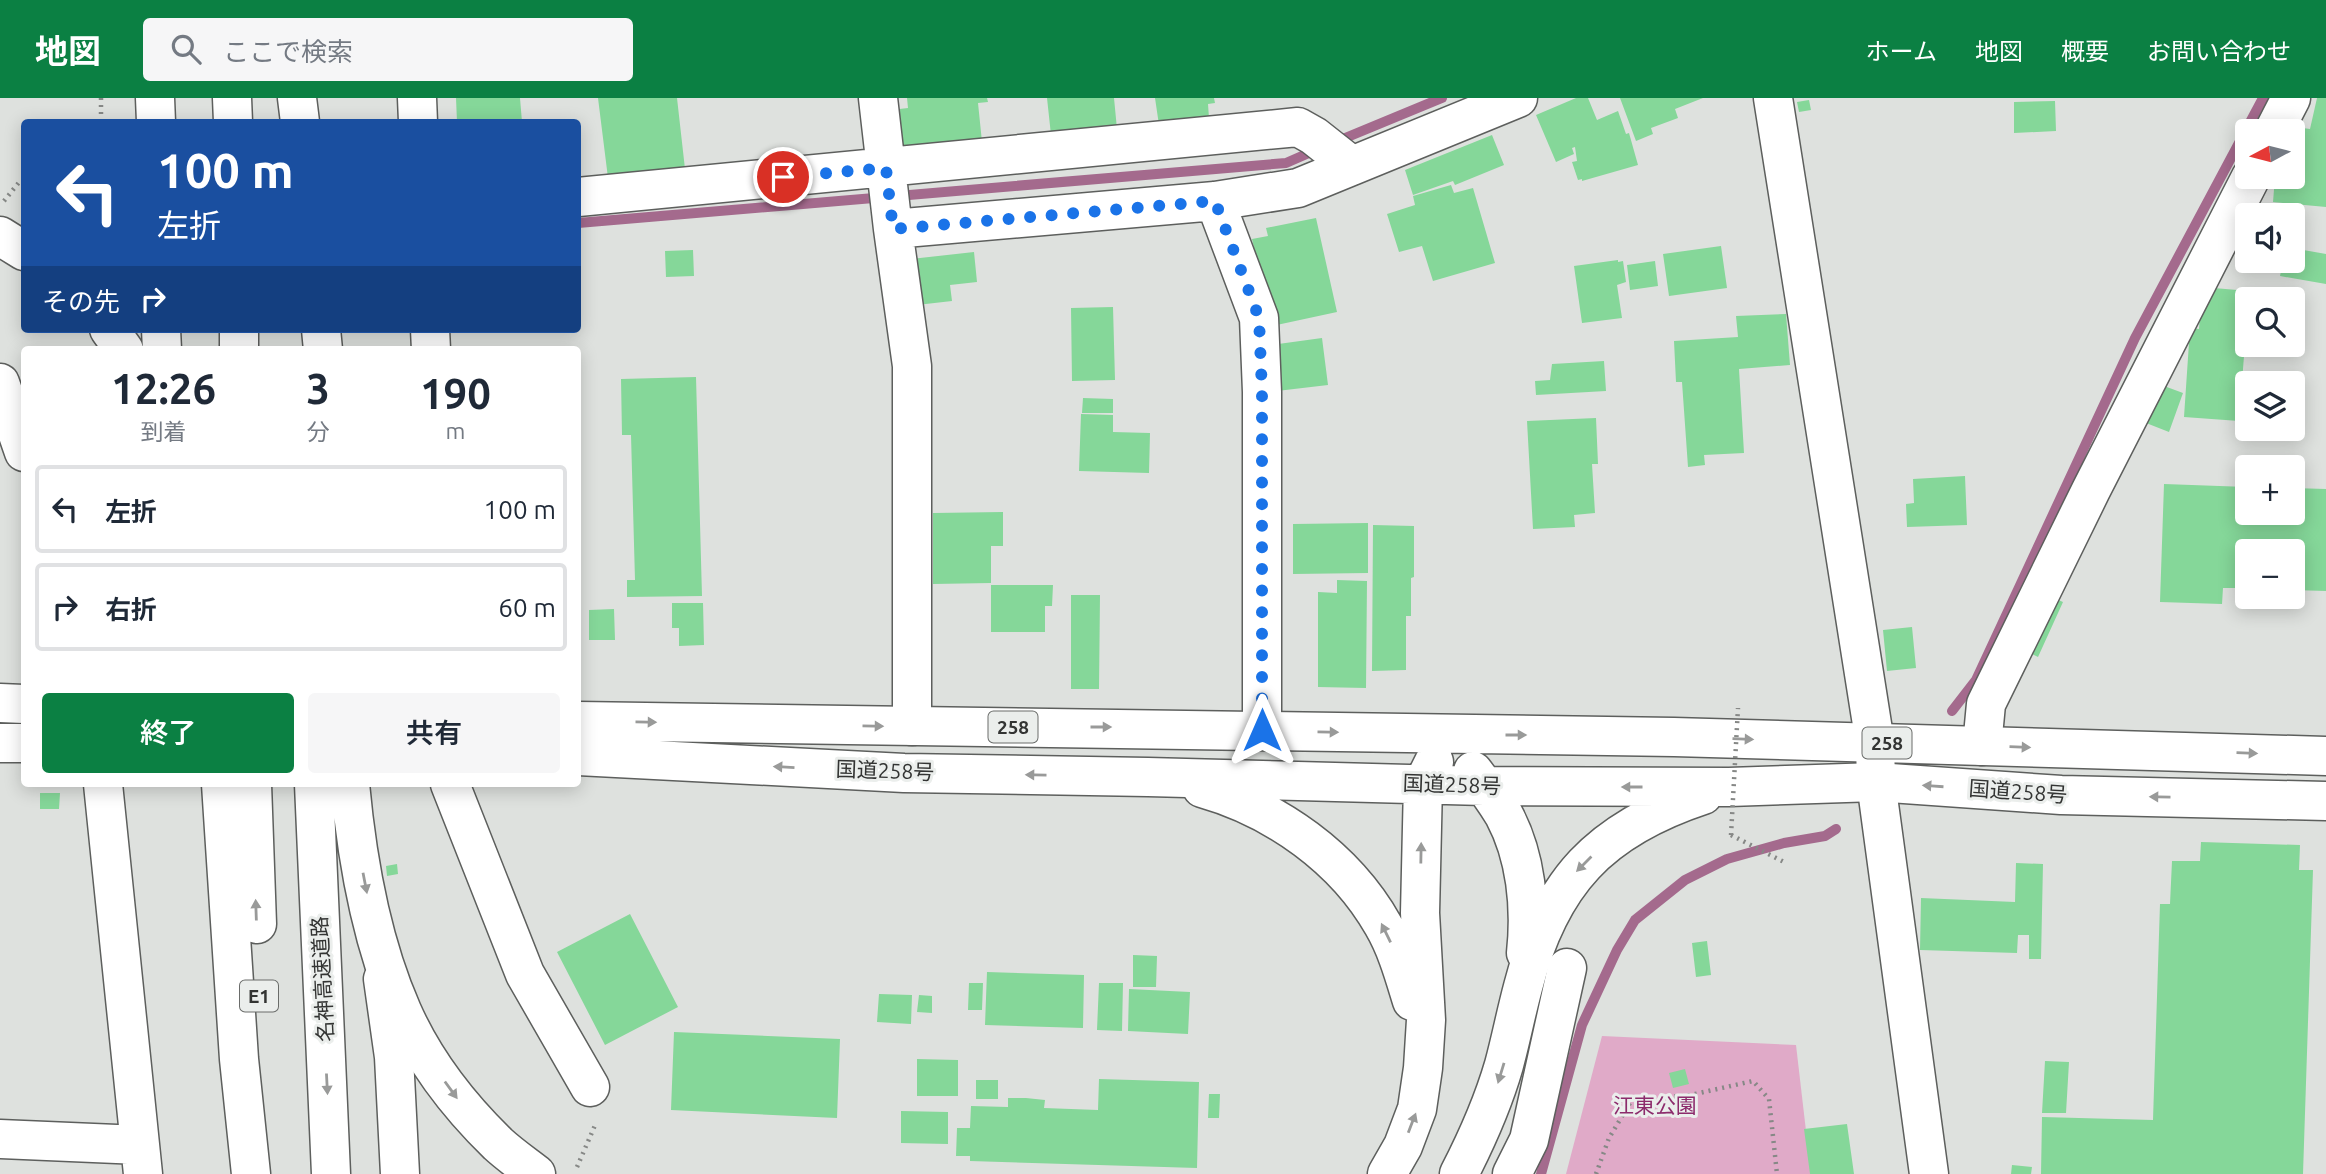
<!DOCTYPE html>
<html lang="ja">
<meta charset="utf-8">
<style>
body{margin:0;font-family:Ubuntu,"Noto Sans JP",sans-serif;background:#f6f6f7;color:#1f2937;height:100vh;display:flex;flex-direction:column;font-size:26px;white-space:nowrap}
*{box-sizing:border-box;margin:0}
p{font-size:23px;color:#747a83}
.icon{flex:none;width:38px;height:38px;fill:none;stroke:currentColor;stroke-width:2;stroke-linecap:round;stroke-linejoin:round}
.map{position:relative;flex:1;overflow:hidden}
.details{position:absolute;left:21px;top:248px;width:560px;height:441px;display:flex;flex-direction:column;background:#fff;border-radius:7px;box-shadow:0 4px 18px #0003}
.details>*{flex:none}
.banner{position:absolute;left:21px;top:21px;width:560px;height:214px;border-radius:7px;box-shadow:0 4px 18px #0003;background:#1a4fa0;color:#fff;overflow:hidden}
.needle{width:46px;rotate:263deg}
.tools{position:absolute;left:2235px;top:21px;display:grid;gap:14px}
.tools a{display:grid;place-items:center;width:70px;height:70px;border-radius:7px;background:#fff;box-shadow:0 4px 18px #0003;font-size:35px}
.pin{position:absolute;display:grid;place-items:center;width:60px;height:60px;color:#fff;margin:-30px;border:4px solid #fff;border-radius:50%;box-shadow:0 2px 7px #0007}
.me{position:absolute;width:77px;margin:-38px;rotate:0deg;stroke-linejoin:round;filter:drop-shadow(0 0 5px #0008)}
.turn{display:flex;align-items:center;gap:24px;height:147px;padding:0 21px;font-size:32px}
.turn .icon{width:91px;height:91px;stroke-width:2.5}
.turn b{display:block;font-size:49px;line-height:60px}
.then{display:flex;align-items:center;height:66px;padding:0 21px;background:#0003;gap:14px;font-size:26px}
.eta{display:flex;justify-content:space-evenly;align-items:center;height:119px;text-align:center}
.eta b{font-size:42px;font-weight:600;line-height:49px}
.primary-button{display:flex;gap:14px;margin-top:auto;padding:14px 21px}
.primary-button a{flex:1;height:80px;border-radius:7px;background:#0b8043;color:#fff;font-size:28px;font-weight:600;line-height:80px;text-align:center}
.primary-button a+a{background:#f6f6f7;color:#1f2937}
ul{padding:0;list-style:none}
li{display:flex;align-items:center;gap:21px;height:88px;margin:0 14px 10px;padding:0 7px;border:4px solid #e0e1e3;border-radius:7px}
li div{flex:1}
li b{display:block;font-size:26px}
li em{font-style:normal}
header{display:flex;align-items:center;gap:42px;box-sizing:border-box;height:98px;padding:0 35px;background:#0b8043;color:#fff}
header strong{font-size:33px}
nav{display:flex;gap:38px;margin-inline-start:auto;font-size:24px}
.search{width:490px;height:63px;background:#f6f6f7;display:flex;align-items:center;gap:18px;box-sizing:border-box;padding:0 24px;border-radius:7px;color:#747a83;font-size:26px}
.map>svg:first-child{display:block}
.green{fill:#e0aac8}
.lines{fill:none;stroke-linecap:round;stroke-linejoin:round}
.stream{stroke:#a46a8d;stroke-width:10}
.building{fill:#85d799}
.minor-casing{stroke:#5d5f5d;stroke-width:41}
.highway-casing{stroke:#5d5f5d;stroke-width:41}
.path{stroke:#868886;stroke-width:4.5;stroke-dasharray:2 5;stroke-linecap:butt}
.minor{stroke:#fff;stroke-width:38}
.highway{stroke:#fff;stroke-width:38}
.path-bridge{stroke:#868886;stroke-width:4.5;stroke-dasharray:2 5;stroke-linecap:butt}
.oneway{fill:#999a99}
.route{stroke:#1a73e8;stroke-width:12;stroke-dasharray:0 21.6}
.labels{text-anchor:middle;stroke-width:6;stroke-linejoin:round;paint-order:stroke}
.shield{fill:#ebeeec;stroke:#6a6c6a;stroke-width:2}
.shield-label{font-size:19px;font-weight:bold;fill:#333433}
.street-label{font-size:21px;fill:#333433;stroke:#ebeeec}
.park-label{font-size:21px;fill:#8c2b6c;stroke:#ebeeec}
</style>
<header>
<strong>地図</strong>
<div class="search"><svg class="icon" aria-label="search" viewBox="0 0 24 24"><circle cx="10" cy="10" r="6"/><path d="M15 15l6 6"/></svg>ここで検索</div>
<nav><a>ホーム</a><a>地図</a><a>概要</a><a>お問い合わせ</a></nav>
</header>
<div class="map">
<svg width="2326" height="1076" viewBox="0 0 2326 1076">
<rect width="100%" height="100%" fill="#dee1de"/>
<path class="green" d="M 1602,938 L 1796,947 L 1811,1076 L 1566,1076 Z"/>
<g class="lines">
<path class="stream" d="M 1333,45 L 1442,0
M 578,125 L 1286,65 L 1318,51
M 1952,613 L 1976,582 L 2135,240 L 2263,0
M 1541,1076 L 1582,927 L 1617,852 L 1635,822 L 1685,782 L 1727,761 L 1784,745 L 1825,738 L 1836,731"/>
</g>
<path class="building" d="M 456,0 L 520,0 L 522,24 L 457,24 Z
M 598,0 L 677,0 L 685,71 L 608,80 Z
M 907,0 L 987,0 L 988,4 L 978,5 L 982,44 L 896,53 L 891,12 L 908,10 Z
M 1047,0 L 1114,0 L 1117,31 L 1051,37 Z
M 1155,0 L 1214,0 L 1215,5 L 1208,6 L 1209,20 L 1159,27 Z
M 1576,0 L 1588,0 L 1597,22 L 1618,13 L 1626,36 L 1629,35 L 1638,67 L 1582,83 L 1582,81 L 1578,82 L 1572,64 L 1577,63 L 1575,49 L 1572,50 L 1574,56 L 1556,64 L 1536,17 Z
M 1620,0 L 1703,0 L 1675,11 L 1678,20 L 1651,30 L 1653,36 L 1636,43 Z
M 2317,0 L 2326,0 L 2326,109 L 2273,104 L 2275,79 L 2292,79 L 2292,33 L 2288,28 L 2310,31 Z
M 1809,2 L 1811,12 L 1799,14 L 1797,4 Z
M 2055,3 L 2056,33 L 2014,35 L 2014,4 Z
M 1492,37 L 1504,67 L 1455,87 L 1453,83 L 1413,97 L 1405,72 Z
M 1451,87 L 1454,95 L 1473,90 L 1495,165 L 1433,183 L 1422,148 L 1399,154 L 1387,116 L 1415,107 L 1413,98 Z
M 1316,120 L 1337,214 L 1272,228 L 1252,141 L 1268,138 L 1266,130 Z
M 1721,148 L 1727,190 L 1669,198 L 1663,156 Z
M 2292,150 L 2326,156 L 2326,186 L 2280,178 L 2283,163 L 2292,163 Z
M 693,152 L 694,178 L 666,179 L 665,153 Z
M 974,154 L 977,184 L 950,187 L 952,203 L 917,207 L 911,161 Z
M 1618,162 L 1618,164 L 1623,163 L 1626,184 L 1617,187 L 1622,220 L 1582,225 L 1574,168 Z
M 1655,163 L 1658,188 L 1630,192 L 1627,167 Z
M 2202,189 L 2249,193 L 2239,323 L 2184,319 L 2190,230 L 2199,231 Z
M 1113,209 L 1115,282 L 1072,283 L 1071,210 Z
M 1786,216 L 1790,267 L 1739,271 L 1744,355 L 1704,357 L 1705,367 L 1688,369 L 1682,284 L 1676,284 L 1674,243 L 1738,239 L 1736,218 Z
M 1322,240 L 1328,287 L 1277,293 L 1271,247 Z
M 1604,263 L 1606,293 L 1536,297 L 1535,283 L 1550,282 L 1552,266 Z
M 696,279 L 702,498 L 627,499 L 627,482 L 635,482 L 631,337 L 622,337 L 621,281 Z
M 2156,285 L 2183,295 L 2169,334 L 2141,323 Z
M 1083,300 L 1113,301 L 1113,315 L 1082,315 Z
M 1081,316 L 1113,317 L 1113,334 L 1150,335 L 1149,375 L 1079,373 Z
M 1596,320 L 1598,366 L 1592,366 L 1595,415 L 1574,417 L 1575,429 L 1533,431 L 1527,323 Z
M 1965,378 L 1967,427 L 1907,429 L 1906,406 L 1914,405 L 1913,381 Z
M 2164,386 L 2247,389 L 2247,415 L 2292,415 L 2292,390 L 2326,391 L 2326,493 L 2292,492 L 2292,453 L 2247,453 L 2247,490 L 2223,490 L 2222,506 L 2160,504 Z
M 1003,414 L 1003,448 L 991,448 L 991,485 L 933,486 L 933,415 Z
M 1368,425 L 1368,475 L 1293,476 L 1293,426 Z
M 1373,427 L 1414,428 L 1414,479 L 1411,480 L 1411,518 L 1406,518 L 1406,572 L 1372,573 Z
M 1337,482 L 1367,483 L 1366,590 L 1318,589 L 1318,494 L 1337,495 Z
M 991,487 L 1053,487 L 1052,508 L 1045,508 L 1045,534 L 991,534 Z
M 1071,497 L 1100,497 L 1099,591 L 1071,591 Z
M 2056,501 L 2063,504 L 2038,559 L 2032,556 Z
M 672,505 L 703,505 L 704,547 L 679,548 L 679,530 L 672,530 Z
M 614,511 L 615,542 L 589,542 L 589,512 Z
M 1912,529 L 1916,570 L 1887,573 L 1883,532 Z
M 40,695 L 60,695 L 59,711 L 40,711 Z
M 2201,744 L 2300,747 L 2299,772 L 2313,772 L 2303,1076 L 2041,1076 L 2042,1019 L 2153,1022 L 2160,806 L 2170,806 L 2172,763 L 2200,763 Z
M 2016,765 L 2043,766 L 2041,861 L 2029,861 L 2029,837 L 2018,837 L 2017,855 L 1920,852 L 1921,800 L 2015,804 Z
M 397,766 L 398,776 L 387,778 L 386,768 Z
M 630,816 L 678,909 L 605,947 L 557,854 Z
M 1707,843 L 1711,877 L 1696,879 L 1692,845 Z
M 1133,857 L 1157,858 L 1156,889 L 1133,889 Z
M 987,874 L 1084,877 L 1083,930 L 985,927 Z
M 969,885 L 983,885 L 982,912 L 968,912 Z
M 1099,885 L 1123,885 L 1122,933 L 1097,932 Z
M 1129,891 L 1190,894 L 1188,936 L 1128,933 Z
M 879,896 L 912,897 L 911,926 L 877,924 Z
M 919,897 L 932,898 L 932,915 L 917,914 Z
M 674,934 L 840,941 L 837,1020 L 671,1012 Z
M 917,961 L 958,962 L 958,998 L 917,998 Z
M 2045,963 L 2069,964 L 2066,1015 L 2042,1015 Z
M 1685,971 L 1689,986 L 1673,990 L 1669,975 Z
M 1099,981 L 1199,984 L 1197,1070 L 970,1063 L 970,1058 L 956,1058 L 957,1030 L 970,1030 L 971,1008 L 1008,1009 L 1008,1000 L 1026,1000 L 1045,1002 L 1044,1010 L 1098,1012 Z
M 976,982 L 998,982 L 998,1001 L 976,1001 Z
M 1209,996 L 1220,996 L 1219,1020 L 1208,1020 Z
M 901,1013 L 948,1014 L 948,1046 L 901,1045 Z
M 1847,1026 L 1854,1076 L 1810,1076 L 1804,1031 Z
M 2012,1067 L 2032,1069 L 2031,1076 L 2011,1076 Z"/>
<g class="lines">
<defs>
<path id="minor" d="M 155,0 L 156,24
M 417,0 L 418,24
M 878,0 L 893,131 L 912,268 L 912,628
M 1773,0 L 1875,645 L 1876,684 L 1929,1076
M 2274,33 L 2291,0
M 578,99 L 1298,29 L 1314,38 L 1352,68
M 1215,103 L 1259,220 L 1262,294 L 1262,632
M 893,131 L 1215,103 L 1298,90 L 1518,0
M 161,231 L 162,252
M 430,231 L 431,252
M 0,285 L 24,354
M 1982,648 L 1986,606 L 2091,392 L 2251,79
M 103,686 L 143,1076
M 450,686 L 525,876 L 590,989
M 383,881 L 394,959 L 400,1076
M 0,1041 L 140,1047
M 1512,1076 L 1529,1042 L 1567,870"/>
<path id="highway" d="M 232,0 L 233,24
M 297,0 L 300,24
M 0,138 L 24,153
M 109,231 L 124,252
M 239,231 L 239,252
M 321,231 L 323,252
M 0,605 L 24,606
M 578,623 L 1674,639 L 2326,658
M 0,645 L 24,645
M 578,658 L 904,675 L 1148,679 L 1484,688 L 1729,689 L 1876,684 L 2061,697 L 2326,703
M 1473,673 C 1484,687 1495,702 1504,717 C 1526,758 1531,809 1526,855
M 221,686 L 239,961 L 251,1076
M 252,686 L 257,826
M 314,686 L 331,1076
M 350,686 C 357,762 371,843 402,913 C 424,963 460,1009 498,1046 C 510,1057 523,1066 536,1076
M 1202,690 C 1276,711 1345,760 1383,827 C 1397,851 1404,877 1412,903
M 1387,1076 L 1403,1048 L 1417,1011 L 1423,970 L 1426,922 L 1420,815 L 1423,686 L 1434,664
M 1459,1076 C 1477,1041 1493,1005 1504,967 C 1511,941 1516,915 1523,889 C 1550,784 1600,731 1703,697"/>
</defs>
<use href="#minor" class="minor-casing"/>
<use href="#highway" class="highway-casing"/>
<path class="path" d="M 101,0 L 101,24
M 4,103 L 20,83 L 24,83
M 1731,737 L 1786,765
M 577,1069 L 596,1025
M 1596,1076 L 1609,1040 L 1633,1000 L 1686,998 L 1753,983 L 1769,1001 L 1777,1076"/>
<use href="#minor" class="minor"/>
<use href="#highway" class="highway"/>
<path class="path-bridge" d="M 1731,737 L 1738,610"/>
</g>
<defs><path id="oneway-solid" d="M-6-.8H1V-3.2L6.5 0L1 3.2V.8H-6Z" transform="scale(1.75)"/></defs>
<g class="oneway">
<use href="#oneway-solid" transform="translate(646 624) rotate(1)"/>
<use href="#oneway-solid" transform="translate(873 628) rotate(1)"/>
<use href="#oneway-solid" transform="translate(1101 629)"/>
<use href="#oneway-solid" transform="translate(1328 634) rotate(1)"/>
<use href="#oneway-solid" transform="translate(1516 637)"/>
<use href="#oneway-solid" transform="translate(1743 641) rotate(2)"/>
<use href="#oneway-solid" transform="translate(2020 649) rotate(2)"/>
<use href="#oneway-solid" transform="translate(2247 655) rotate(2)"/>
<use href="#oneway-solid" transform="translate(784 669) rotate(-177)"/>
<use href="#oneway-solid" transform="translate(1036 677) rotate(-179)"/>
<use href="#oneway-solid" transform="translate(1933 688) rotate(-176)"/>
<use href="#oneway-solid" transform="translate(1632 689) rotate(-180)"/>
<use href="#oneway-solid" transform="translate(2160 699) rotate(-179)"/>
<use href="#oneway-solid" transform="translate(1421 755) rotate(-89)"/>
<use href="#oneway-solid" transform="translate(1584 766) rotate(135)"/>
<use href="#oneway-solid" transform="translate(365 785) rotate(79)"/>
<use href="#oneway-solid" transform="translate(256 812) rotate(-92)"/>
<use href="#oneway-solid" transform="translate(1386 835) rotate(-116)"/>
<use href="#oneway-solid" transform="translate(1501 975) rotate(107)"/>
<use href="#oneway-solid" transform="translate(327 986) rotate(87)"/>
<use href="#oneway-solid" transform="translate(451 992) rotate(54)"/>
<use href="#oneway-solid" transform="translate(1412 1025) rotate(-69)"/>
</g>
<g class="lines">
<path class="route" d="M 783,79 L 886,70 L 893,131 L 1215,103 L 1259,220 L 1262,294 L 1262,632"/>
</g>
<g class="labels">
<g class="shield">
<rect x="988.5" y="613.5" width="49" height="31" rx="5"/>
<rect x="1862.5" y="629.5" width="49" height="31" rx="5"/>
<rect x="240" y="882.5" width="38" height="31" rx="5"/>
</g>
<g class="shield-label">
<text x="1013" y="636">258</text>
<text x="1887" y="652">258</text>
<text x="259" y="905">E1</text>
</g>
<g class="street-label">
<text transform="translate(885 673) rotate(2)" y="7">国道258号</text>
<text transform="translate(1452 687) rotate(2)" y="7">国道258号</text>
<text transform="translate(2018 694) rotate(4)" y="7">国道258号</text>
<text transform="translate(323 881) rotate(-93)" y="7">名神高速道路</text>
</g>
<g class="park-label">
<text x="1655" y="1015">江東公園</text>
</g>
</g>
</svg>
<div class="tools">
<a><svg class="needle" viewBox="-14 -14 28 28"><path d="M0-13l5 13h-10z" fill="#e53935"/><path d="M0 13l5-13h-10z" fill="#747a83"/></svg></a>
<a><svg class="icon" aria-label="sound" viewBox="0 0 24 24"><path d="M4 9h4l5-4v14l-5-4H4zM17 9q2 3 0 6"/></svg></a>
<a><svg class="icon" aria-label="search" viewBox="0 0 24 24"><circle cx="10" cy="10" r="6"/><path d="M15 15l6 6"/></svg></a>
<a><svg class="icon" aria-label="layers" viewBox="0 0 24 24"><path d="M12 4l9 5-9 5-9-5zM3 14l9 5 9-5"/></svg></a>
<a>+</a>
<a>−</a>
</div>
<div class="pin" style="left:783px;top:79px;background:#d93025"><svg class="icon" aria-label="arrive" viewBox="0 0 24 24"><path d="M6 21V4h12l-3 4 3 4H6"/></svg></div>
<svg class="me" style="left:1262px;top:632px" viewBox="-20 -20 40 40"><path d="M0-17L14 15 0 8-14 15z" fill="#1a73e8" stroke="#fff" stroke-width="4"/></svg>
<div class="banner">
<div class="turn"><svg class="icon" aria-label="left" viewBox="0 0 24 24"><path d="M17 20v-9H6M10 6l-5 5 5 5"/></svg><div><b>100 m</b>左折</div></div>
<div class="then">その先<svg class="icon" aria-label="right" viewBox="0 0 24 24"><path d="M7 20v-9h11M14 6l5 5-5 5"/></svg></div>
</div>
<section class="details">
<div class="eta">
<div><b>12:26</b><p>到着</p></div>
<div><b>3</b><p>分</p></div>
<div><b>190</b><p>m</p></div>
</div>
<ul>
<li><svg class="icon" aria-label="left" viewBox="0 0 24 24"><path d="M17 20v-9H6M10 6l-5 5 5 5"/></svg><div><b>左折</b></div><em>100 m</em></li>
<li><svg class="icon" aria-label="right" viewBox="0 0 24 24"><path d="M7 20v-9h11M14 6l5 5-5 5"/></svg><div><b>右折</b></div><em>60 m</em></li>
</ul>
<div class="primary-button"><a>終了</a><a>共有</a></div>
</section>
</div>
